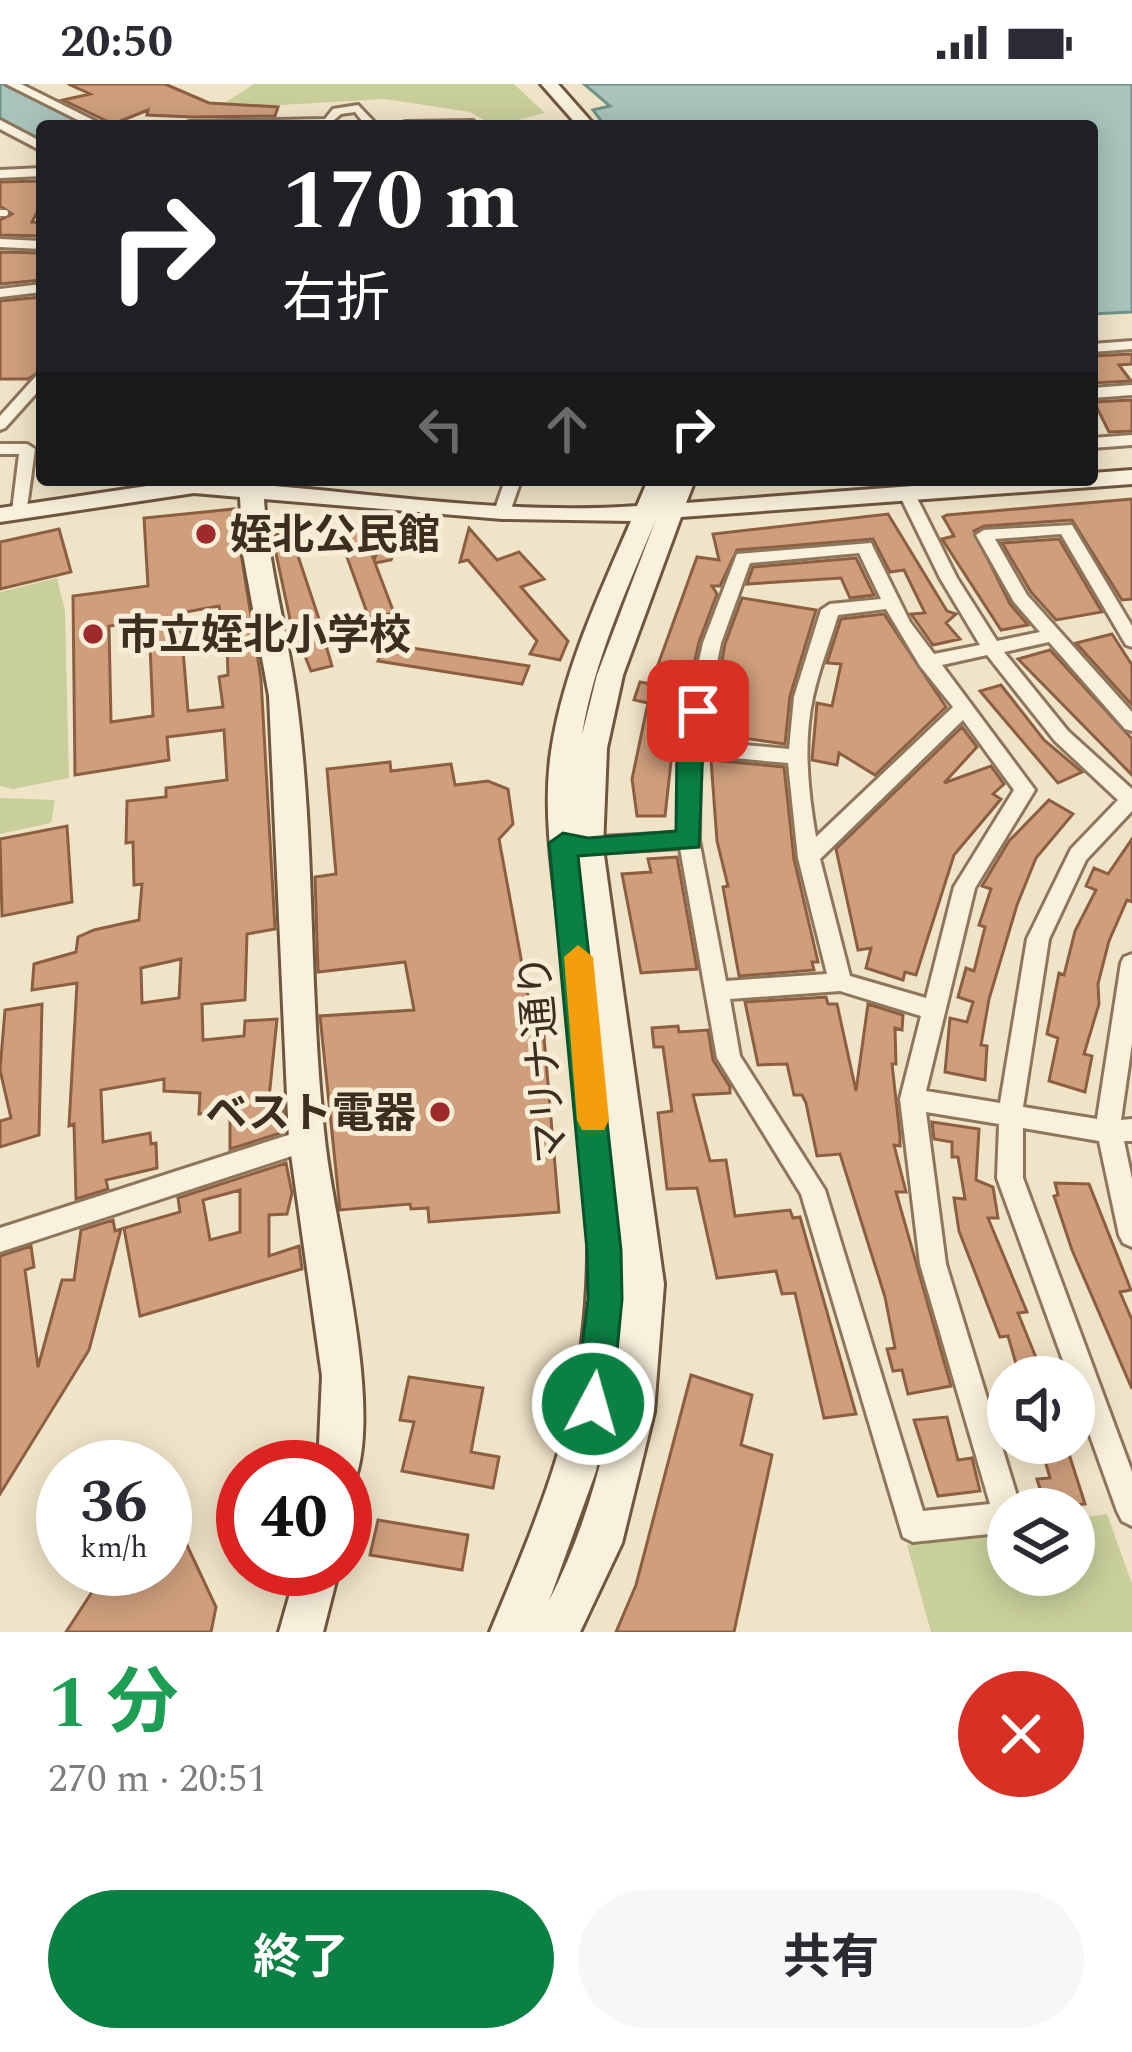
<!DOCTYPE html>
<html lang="ja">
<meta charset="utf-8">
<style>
body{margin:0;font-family:Spectral,"Noto Sans JP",serif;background:#f7f7f7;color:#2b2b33;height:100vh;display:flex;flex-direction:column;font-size:45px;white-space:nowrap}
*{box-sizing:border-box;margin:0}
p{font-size:39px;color:#7c7c81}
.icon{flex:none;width:66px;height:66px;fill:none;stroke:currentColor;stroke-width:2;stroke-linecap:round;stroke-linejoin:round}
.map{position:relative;height:1548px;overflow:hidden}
.details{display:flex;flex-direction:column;background:#fff;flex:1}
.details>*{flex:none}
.top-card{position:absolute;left:36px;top:36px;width:1062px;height:366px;border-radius:12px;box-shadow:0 6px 30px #0003;background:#202124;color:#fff;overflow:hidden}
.buttons{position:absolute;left:987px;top:1272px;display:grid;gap:24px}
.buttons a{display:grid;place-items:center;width:108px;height:108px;border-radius:50%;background:#fff;box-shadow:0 6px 30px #0003;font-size:60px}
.speed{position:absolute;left:36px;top:1356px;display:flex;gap:24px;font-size:60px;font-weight:700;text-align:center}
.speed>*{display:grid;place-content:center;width:156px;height:156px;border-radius:50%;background:#fff;box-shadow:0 6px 30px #0003;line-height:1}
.speed small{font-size:30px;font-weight:400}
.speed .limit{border:18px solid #d22;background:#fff;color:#111}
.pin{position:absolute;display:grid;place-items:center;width:102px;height:102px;color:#fff;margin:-51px;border-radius:24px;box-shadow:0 6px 18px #0006}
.me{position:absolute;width:132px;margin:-66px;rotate:6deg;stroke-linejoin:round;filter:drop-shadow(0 0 9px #0008)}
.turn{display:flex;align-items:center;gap:42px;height:252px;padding:0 48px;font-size:54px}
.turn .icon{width:156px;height:156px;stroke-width:2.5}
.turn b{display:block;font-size:84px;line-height:102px}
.lanes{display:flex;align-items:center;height:114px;padding:0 48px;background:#0003;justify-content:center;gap:60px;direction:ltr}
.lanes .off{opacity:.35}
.round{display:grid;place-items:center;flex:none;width:126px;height:126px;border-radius:63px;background:#f7f7f7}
.overview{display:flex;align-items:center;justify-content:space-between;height:204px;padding:0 48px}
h1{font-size:72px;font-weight:700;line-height:90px;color:#1e9e55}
.cta{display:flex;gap:24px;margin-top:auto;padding:24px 48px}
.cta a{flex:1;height:138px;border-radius:72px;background:#0b8043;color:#fff;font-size:48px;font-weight:700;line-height:138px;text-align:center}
.cta a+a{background:#f7f7f7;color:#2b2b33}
.status{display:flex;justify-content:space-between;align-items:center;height:84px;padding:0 60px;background:#fff;direction:ltr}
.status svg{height:33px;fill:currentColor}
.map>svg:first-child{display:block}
.green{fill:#c9cf9b}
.water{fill:#a9c4bc;stroke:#6f938a;stroke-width:3}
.building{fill:#cf9f7d;stroke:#8d5f41;stroke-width:3;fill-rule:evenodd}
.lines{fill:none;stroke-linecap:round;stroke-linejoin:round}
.lane-casing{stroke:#8d765c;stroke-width:9}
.street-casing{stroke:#8d765c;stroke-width:6}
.secondary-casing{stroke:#6f573f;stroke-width:6}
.lane{stroke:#faf1dc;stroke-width:6}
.street{fill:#faf1dc;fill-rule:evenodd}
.secondary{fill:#faf1dc;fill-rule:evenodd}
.route{fill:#0b8043;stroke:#07532c;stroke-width:3}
.slow{fill:#f59e0b}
.poi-dot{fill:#9e2a2b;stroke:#f7eed8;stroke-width:4.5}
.labels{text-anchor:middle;stroke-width:10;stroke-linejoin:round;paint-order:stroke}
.poi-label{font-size:42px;font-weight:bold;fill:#3d2e20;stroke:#f7eed8;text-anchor:start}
.street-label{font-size:42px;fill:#3d2e20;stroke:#f7eed8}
</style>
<div class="status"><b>20:50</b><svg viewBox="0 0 49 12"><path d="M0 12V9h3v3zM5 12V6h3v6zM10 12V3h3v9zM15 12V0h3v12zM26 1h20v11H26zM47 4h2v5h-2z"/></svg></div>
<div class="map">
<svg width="1132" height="1548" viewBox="0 0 1132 1548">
<rect width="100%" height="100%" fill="#f0e4c8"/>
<path class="green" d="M 254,0 L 514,0 L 545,29 L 494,42 L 470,28 L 385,15 L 244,23 L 226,18 Z
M 57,494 L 65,527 L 69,694 L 13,705 L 0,702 L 0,508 Z
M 0,714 L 55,716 L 51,739 L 0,750 Z
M 1107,1430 L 1132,1500 L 1132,1548 L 931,1548 L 907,1461 L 1008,1445 L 1008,1491 L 1074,1491 L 1074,1435 Z"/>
<path class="water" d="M 0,0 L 7,0 L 94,42 L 42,42 L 42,57 L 0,35 Z
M 584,0 L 1132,0 L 1132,228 L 1092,230 L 1092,42 L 605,42 L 593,26 L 610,22 Z"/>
<path class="building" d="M 68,0 L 165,0 L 209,19 L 278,23 L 275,32 L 192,33 L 147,31 L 148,26 L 113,40 L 63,16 L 90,10 Z
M 42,97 L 42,119 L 32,138 L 42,139 L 42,152 L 0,151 L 0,136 L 12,130 L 0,122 L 0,98 Z
M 0,168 L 42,169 L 42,196 L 0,200 Z
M 42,213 L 42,286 L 28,295 L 0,295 L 0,217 Z
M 1132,270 L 1132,280 L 1119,281 L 1131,297 L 1092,299 L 1092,272 Z
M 1132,316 L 1132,347 L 1109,348 L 1094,318 Z
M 1132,415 L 1132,515 L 1122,516 L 1072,436 L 984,442 L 974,447 L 1010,520 L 1028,541 L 1001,546 L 942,455 L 954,452 L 943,433 L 947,431 Z
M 234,425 L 261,595 L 275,845 L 247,850 L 245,916 L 202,920 L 203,956 L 244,952 L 245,937 L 277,935 L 268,1024 L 283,1022 L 284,1048 L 230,1065 L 230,1026 L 199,1030 L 200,1009 L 164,1007 L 164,995 L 101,1006 L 103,1058 L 150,1049 L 151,1060 L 156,1059 L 157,1084 L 106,1096 L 108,1105 L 76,1115 L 74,1040 L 69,1042 L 77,899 L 32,906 L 34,880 L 76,868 L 78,853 L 94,846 L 139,836 L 142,800 L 134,801 L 133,758 L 126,759 L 127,717 L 166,713 L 166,704 L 227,696 L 224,646 L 167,653 L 169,676 L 75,691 L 73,512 L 148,502 L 144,434 ZM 219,522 L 227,560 L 228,591 L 219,593 L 223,623 L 188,627 L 180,529 ZM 149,537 L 153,632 L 111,638 L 109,542 ZM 181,875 L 179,914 L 142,919 L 141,884 Z
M 888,430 L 947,527 L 956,530 L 946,539 L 960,555 L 933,561 L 911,530 L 925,529 L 904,486 L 890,488 L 873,455 L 737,466 L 720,502 L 712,502 L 717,510 L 699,558 L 682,634 L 676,633 L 665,732 L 637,732 L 632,695 L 648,619 L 634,616 L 640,598 L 651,600 L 697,473 L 719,476 L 713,450 Z
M 388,440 L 406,442 L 391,476 L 375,479 L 394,529 L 369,534 L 339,451 L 363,447 L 374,476 Z
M 469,444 L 497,476 L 519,468 L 544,495 L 521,503 L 568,557 L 560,576 L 530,570 L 537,557 L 468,476 L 460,478 Z
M 59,445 L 71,488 L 0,505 L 0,458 Z
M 290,448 L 322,544 L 303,548 L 323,551 L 332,582 L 311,587 L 290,535 L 272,451 Z
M 1059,455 L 1102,528 L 1056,536 L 1031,508 L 1002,459 Z
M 856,474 L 874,511 L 850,514 L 841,494 L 747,500 L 753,483 Z
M 742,514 L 816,526 L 790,612 L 785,660 L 709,649 L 725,560 Z
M 884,530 L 946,623 L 875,691 L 839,669 L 837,681 L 812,676 L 817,619 L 832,622 L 841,580 L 827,579 L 841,535 Z
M 1112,550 L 1132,581 L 1132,621 L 1076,559 Z
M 386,560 L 529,582 L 522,600 L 378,577 Z
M 1050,566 L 1132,655 L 1132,691 L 1018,575 Z
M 1001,601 L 1044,656 L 1082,688 L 1058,699 L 980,607 Z
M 962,643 L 977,663 L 944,699 L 991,682 L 1004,700 L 993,710 L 1001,715 L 954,771 L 916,891 L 905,888 L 903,896 L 866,884 L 871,864 L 858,866 L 836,765 Z
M 711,676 L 784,683 L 794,775 L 818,878 L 812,878 L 814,886 L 739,892 L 723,803 L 728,802 L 717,757 Z
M 390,678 L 391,687 L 451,680 L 455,701 L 488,697 L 508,705 L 513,740 L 499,755 L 529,918 L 541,918 L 559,1128 L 429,1138 L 428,1124 L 411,1125 L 410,1120 L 340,1126 L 320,932 L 414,926 L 405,878 L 318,888 L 315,793 L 336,790 L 327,685 Z
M 1049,716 L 1073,730 L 1036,774 L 1017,821 L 989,915 L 981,961 L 987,962 L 985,996 L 945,988 L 950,934 L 967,938 L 973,918 L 958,913 L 966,884 L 974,887 L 985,843 L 979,841 L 991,805 L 982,802 L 1009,757 Z
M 67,742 L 72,818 L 2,832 L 0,755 Z
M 1132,755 L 1132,818 L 1127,816 L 1109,857 L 1098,900 L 1099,920 L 1084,970 L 1092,972 L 1085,1008 L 1049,997 L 1058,954 L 1047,950 L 1059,889 L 1064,891 L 1075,847 L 1096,806 L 1086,802 L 1094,784 L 1108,790 Z
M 677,773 L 697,885 L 641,889 L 622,790 L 651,788 L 648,775 Z
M 826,913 L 828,920 L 837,920 L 856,1007 L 868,920 L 903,931 L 902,946 L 895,944 L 896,980 L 892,980 L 900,1052 L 900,1062 L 894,1061 L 906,1108 L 896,1108 L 951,1302 L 908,1310 L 902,1286 L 893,1287 L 887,1265 L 895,1264 L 885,1213 L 840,1070 L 817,1072 L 806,1019 L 802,1011 L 794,1011 L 787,980 L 758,981 L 745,918 Z
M 42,920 L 39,1051 L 0,1063 L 0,1037 L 11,1034 L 0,986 L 5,926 Z
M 678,942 L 679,948 L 708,946 L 713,976 L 730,1003 L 730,1009 L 693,1011 L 710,1077 L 726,1076 L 735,1132 L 790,1126 L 793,1134 L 800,1133 L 856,1330 L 824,1334 L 795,1209 L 782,1210 L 776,1187 L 717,1194 L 697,1104 L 667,1105 L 658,1029 L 672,1027 L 663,963 L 654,963 L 652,944 Z
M 932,1038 L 979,1045 L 976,1096 L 993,1103 L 998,1134 L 988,1134 L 1027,1228 L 1018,1229 L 1041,1286 L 1019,1290 L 1008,1252 L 1000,1253 L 959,1147 L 954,1114 L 965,1115 L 958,1073 L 952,1073 L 952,1058 L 934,1055 Z
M 286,1079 L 292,1109 L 287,1130 L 269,1131 L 269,1172 L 299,1162 L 302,1185 L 140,1232 L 124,1144 L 180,1128 L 178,1114 ZM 240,1106 L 240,1148 L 210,1156 L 203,1116 Z
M 1055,1099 L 1089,1100 L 1131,1206 L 1120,1208 L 1132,1236 L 1132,1305 L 1072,1166 L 1054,1112 L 1058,1111 Z
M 113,1136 L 115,1147 L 121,1145 L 89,1266 L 0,1410 L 0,1172 L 31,1162 L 34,1183 L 25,1186 L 38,1283 L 62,1196 L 74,1196 L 81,1146 Z
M 691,1291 L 752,1311 L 741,1361 L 772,1371 L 734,1548 L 616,1548 L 636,1501 Z
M 409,1293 L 483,1304 L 471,1368 L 499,1373 L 493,1404 L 402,1387 L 414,1338 L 400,1336 Z
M 947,1333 L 958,1376 L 972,1374 L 980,1407 L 938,1412 L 914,1336 Z
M 1069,1370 L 1085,1420 L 1046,1424 L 1037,1395 L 1050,1394 L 1044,1373 Z
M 378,1436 L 468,1451 L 462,1486 L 370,1471 Z
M 185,1457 L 216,1523 L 211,1548 L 66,1548 L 107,1485 L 165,1485 L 165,1459 Z"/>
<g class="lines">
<defs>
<path id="lane" d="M 0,129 L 5,129"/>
<path id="street" d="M 6,0 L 21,0 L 105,42 L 90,42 Z
M 358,21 L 378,42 L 366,42 L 355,28 L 341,30 L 328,41 L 183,42 L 189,38 L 325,35 L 333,25 Z
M 0,36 L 42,58 L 42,67 L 0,45 Z
M 473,37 L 478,42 L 399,42 L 405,38 Z
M 42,84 L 42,92 L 0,94 L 0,86 Z
M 0,155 L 42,157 L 42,165 L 0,163 Z
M 42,200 L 42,208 L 0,213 L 0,205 Z
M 1132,257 L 1132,265 L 1092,268 L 1092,260 Z
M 42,290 L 42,303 L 5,344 L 0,346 L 0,332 L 37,291 Z
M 1132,301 L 1132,311 L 1092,314 L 1092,304 Z
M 1132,351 L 1132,361 L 1092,364 L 1092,354 Z
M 0,360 L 27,360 L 35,365 L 26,431 L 20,432 L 12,427 L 19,370 L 0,370 Z
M 505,396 L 521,396 L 510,428 L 502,433 L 494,428 Z
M 907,405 L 915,410 L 957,494 L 997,557 L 1040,548 L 1014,518 L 976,451 L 984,446 L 1072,441 L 1132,542 L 1132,563 L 1126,561 L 1061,450 L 995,455 L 1027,511 L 1132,628 L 1132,647 L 1125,645 L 1049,558 L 1004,568 L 1068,647 L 1132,705 L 1132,727 L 1086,776 L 1049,855 L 1023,1023 L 1097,1035 L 1121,879 L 1124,873 L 1132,870 L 1132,959 L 1121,1036 L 1132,1035 L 1132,1057 L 1124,1057 L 1132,1095 L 1132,1163 L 1123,1159 L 1119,1151 L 1099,1057 L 1023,1044 L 1023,1094 L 1132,1388 L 1132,1442 L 1122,1437 L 1117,1427 L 1074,1307 L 1074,1293 L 1069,1293 L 997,1094 L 999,1040 L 926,1028 L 946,1180 L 1021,1425 L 1008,1425 L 1008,1448 L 913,1458 L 903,1453 L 801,1110 L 717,974 L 680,764 L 577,770 L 567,762 L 577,754 L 679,749 L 680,661 L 703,559 L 737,470 L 871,459 L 910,538 L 934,570 L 980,561 L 940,494 L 899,410 ZM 859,469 L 881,515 L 830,520 L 821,526 L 794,613 L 789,665 L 701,657 L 721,559 L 750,479 ZM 886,525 L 920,582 L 953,623 L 816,753 C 808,707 803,659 813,613 C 819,585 830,558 838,531 ZM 987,571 L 1055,657 L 1118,716 L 1071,765 L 1027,855 L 1000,1019 L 926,1007 L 975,804 L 1035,706 L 942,581 ZM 963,636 L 1014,706 L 954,803 L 926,914 L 850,892 L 820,775 ZM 700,671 L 788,679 L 798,774 L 827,890 L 726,897 L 699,756 ZM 840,907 L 921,932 L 900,1015 L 920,1180 L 990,1420 L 923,1427 L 825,1106 L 740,972 L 730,915 Z
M 307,1045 L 316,1048 L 319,1056 L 316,1064 L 0,1168 L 0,1144 Z"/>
<path id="secondary" d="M 541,0 L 558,0 L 595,42 L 578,42 Z
M 1132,386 L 1132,400 L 681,433 L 623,591 L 607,664 L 603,764 L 664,1200 L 654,1328 L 622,1459 L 580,1548 L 490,1548 C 537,1434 577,1345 586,1219 C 595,1100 574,976 561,858 C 554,795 542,731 551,668 C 563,587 599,511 631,437 L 502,435 L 264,415 C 268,482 287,545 296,612 C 316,758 308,909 325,1056 C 334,1141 384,1324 354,1398 L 345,1401 L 345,1383 L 318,1383 L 322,1292 L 289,1056 L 269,612 L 243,470 L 240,413 L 194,409 L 0,438 L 0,424 L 187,396 L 263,396 L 263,401 C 386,411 514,431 637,422 L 648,396 L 695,396 L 686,419 L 994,396 L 1092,396 L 1092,389 ZM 656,435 L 597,591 L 582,651 C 594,576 627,505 656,435 ZM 620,1266 C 611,1355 589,1437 549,1517 L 596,1387 Z
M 297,1485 L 339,1485 L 323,1548 L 279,1548 Z"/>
</defs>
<use href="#lane" class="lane-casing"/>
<use href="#street" class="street-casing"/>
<use href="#secondary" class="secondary-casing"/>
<use href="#lane" class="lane"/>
<use href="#street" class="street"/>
<use href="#secondary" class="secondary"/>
</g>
<path class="route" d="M 698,618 L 710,627 L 703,661 L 699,763 L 578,772 L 621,1166 L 622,1215 L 612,1320 L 606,1333 L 593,1338 L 581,1333 L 575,1320 L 588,1215 L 587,1166 L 549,759 L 563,749 L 588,754 L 676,747 L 677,661 L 685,627 Z"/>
<path class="slow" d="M 578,861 L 593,873 L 609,1036 L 604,1046 L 582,1046 L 577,1036 L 564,873 Z"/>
<g class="poi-dot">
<circle cx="206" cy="450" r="12"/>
<circle cx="93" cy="550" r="12"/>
<circle cx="440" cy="1028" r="12"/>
</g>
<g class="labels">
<g class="poi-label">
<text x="230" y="465">姪北公民館</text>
<text x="117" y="565">市立姪北小学校</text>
<text x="416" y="1043" text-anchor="end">ベスト電器</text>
</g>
<g class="street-label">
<text transform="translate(542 975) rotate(-95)" y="15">マリナ通り</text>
</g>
</g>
</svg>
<div class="buttons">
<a><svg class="icon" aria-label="sound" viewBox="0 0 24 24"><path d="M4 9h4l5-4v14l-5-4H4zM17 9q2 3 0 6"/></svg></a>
<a><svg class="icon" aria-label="layers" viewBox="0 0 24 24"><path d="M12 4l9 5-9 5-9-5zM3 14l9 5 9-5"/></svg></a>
</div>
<div class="speed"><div>36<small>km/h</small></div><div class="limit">40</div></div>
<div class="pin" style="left:698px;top:627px;background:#d93025"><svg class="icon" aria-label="arrive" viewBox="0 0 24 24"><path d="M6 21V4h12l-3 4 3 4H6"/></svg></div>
<svg class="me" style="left:593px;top:1320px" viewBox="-20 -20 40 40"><circle r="17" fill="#0b8043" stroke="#fff" stroke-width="3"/><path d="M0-11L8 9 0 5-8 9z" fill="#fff"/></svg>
<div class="top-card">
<div class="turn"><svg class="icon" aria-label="right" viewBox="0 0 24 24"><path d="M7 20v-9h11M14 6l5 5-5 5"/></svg><div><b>170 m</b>右折</div></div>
<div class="lanes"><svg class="icon off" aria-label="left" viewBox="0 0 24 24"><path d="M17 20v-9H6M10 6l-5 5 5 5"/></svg><svg class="icon off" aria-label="ahead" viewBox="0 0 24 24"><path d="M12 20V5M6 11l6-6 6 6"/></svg><svg class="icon" aria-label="right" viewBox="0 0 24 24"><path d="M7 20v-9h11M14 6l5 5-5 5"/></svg></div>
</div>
</div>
<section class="details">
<div class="overview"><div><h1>1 分</h1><p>270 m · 20:51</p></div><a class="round" style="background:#d93025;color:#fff"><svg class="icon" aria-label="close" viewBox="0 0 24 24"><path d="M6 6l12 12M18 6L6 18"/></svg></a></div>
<div class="cta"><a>終了</a><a>共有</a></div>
</section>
